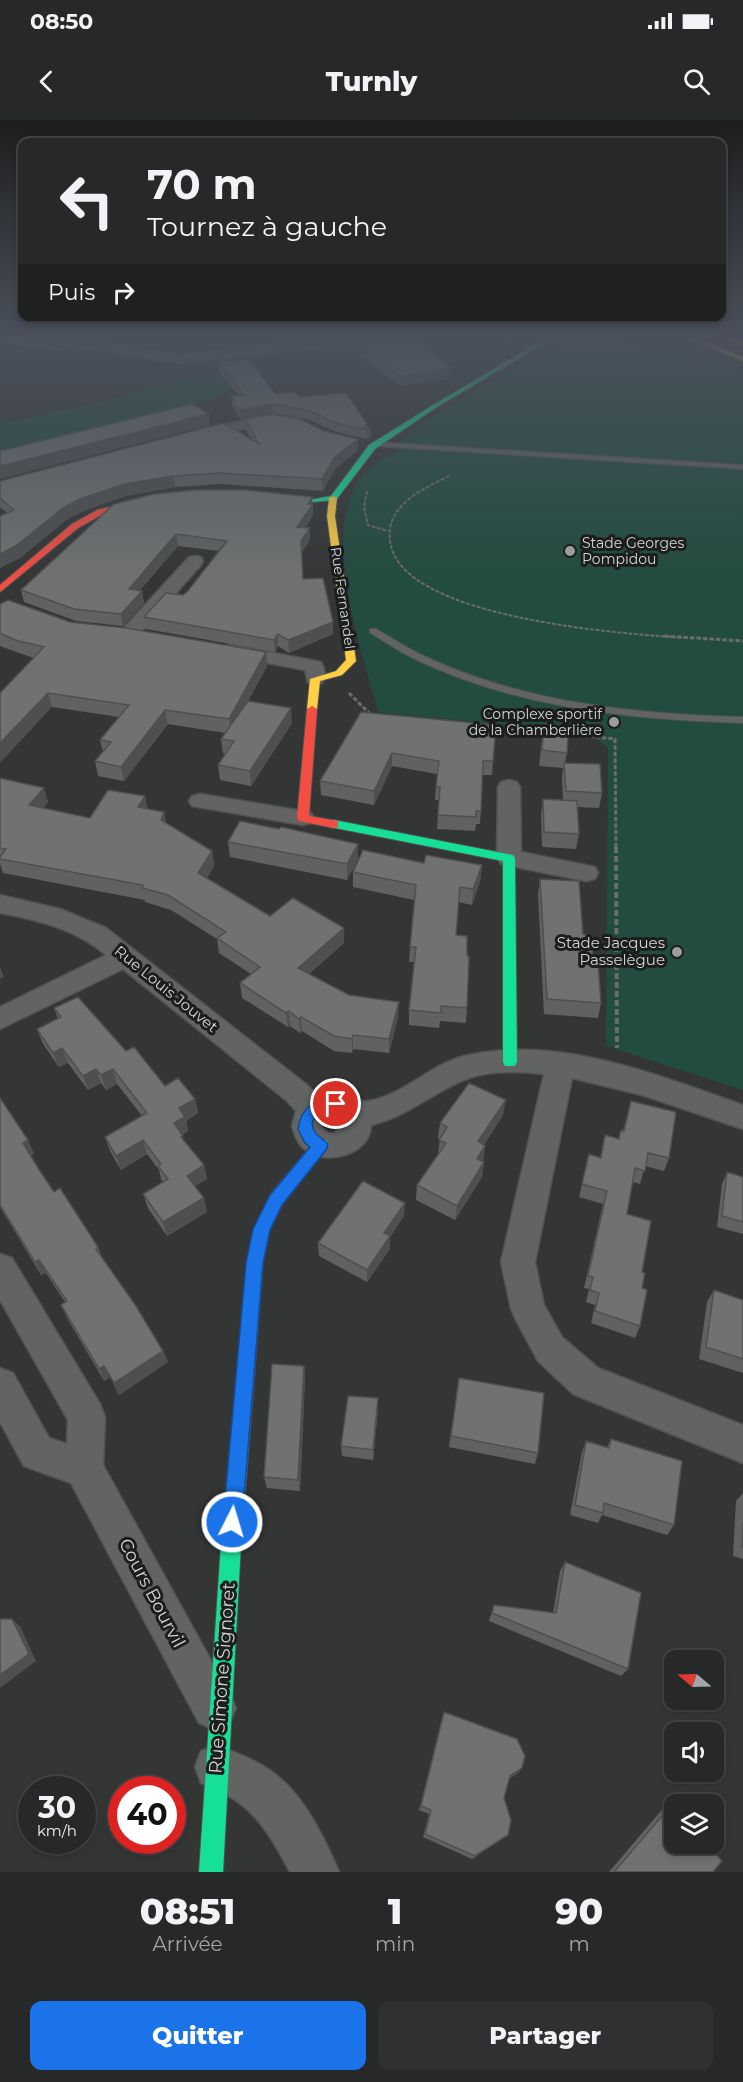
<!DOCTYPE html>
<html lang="fr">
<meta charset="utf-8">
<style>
body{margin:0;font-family:Montserrat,sans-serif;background:#2f3030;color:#f1f3f6;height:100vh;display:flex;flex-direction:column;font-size:22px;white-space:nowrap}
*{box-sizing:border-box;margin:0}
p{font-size:20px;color:#a4a6a8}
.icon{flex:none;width:33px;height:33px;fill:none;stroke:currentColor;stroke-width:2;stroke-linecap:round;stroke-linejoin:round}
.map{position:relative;height:1752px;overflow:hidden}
.side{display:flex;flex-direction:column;background:#272828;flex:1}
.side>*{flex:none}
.top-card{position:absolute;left:18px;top:18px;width:708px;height:183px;border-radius:12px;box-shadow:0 3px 9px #0003,0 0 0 2px #434445;background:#272828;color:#f1f3f6;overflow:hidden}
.needle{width:39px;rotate:289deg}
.buttons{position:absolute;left:664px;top:1530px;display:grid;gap:12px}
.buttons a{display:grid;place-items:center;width:60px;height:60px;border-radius:12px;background:#272828;box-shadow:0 3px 9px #0003,0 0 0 2px #434445;font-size:30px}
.speed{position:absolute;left:18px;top:1656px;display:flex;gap:12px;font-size:30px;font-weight:700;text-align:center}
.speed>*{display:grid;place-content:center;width:78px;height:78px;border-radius:50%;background:#272828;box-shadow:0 3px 9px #0003,0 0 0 2px #434445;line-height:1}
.speed small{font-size:15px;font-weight:400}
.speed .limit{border:9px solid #d22;background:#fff;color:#111}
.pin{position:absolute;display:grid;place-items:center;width:51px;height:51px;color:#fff;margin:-26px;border:3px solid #fff;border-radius:50%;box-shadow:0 2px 6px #0007}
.me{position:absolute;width:66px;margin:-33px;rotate:5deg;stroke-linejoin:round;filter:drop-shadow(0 0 4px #0008)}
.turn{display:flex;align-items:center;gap:21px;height:126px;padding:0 30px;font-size:27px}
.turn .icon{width:78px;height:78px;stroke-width:2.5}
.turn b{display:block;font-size:42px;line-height:51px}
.then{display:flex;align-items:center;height:57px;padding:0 30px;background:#0003;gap:12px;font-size:22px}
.eta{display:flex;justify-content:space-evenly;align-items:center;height:102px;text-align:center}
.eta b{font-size:36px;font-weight:800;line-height:42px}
.action{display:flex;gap:12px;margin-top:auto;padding:12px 30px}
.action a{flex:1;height:69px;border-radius:12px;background:#1a73e8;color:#fff;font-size:24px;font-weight:800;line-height:69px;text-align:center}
.action a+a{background:#2f3030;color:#f1f3f6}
.status{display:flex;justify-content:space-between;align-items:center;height:42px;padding:0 30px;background:#272828;direction:ltr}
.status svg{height:16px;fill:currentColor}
header{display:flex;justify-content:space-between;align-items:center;height:78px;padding:0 30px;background:#272828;font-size:27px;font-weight:800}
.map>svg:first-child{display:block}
.green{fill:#224c3f}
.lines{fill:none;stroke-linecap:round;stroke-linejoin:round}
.river{fill:#4d7b6c;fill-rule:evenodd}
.lane-casing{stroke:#505251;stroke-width:2}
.street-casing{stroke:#505251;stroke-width:3}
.fast-casing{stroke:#505251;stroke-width:2}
.slow-casing{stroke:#505251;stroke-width:2}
.jam-casing{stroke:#505251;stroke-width:2}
.path-far2{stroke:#6b6c6b;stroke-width:2;stroke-dasharray:4 1.5;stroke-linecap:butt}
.path-far1{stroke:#6b6c6b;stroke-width:3;stroke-dasharray:4.5 2;stroke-linecap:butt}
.path{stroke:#6b6c6b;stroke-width:4;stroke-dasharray:6 3;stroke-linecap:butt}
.lane{fill:#626463;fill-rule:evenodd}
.street{fill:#626463;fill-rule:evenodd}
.fast{fill:#16e098;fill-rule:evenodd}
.slow{fill:#ffcf43;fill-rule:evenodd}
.jam{fill:#f24e42;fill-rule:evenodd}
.wall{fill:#606262}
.shaded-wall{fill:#4e5050}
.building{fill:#707272;stroke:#4e5050;stroke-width:1.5}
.route{fill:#1a73e8;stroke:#114b97;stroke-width:1.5}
.poi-dot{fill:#9b9d9c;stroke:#1c1d1d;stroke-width:2}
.labels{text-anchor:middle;stroke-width:6;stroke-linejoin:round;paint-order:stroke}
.far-poi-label{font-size:14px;fill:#d3d5d4;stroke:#1c1d1d;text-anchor:start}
.far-street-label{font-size:14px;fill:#d3d5d4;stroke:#1c1d1d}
.poi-label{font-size:15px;fill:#d3d5d4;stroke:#1c1d1d;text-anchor:end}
.street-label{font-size:15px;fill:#d3d5d4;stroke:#1c1d1d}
.near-street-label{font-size:18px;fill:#d3d5d4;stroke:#1c1d1d}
</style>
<div class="status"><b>08:50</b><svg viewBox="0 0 49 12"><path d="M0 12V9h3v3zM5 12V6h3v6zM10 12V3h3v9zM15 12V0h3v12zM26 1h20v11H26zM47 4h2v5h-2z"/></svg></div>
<header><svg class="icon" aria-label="back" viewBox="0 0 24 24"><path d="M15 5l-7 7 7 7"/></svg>Turnly<svg class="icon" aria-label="search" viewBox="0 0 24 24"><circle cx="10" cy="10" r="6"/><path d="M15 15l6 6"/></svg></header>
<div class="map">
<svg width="743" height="1752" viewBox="0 0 743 1752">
<rect width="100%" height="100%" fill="#343535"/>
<path class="green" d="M 578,222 L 688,228 L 743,250 L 743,970 L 606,926 L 608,628 L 591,613 L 378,592 C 361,525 299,361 399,332 L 403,320 L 421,304 L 545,229 L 559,223 Z
M 223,255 L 241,257 L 231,268 L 215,278 L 0,334 L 0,303 L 93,284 L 180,260 Z"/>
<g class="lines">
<path class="river" d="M 0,217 L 66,217 L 72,219 L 76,224 L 72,229 L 64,231 L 8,224 L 0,222 Z"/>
<defs>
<path id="lane" d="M 376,322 L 743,345 L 743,349 L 373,326 L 373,322 Z
M 370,509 L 376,509 C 392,518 408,529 424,536 C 524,583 635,594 743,597 L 743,603 C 633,600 518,588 417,540 C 401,533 386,522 370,513 Z"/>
<path id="street" d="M 26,217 L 57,217 L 179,235 L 349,217 L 391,217 L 385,221 L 179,243 L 32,221 Z
M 589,217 L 625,217 C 617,223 597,223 589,217 Z
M 273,295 L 287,298 L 289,301 L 282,305 L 273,303 L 196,318 L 189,314 L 196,310 Z
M 195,436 L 201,437 L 203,441 L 201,445 L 136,518 L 122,518 L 120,514 L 122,510 L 189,437 Z
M 231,525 L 321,542 C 325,548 326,557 322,563 L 308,563 L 305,550 L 224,535 L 221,531 L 224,527 Z
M 509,660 L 517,662 L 520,667 L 521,732 L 595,747 L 598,753 L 595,759 L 586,761 L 501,744 L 497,738 L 498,667 L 501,662 Z
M 200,674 L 303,691 L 311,693 L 314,698 L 311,703 L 303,705 L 192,686 L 189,681 L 192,676 Z
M 0,775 L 60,789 L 106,808 L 307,965 L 318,976 C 323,975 331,972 336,972 C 353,973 353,985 374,980 C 406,972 431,945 464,936 C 557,914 656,955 743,985 L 743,1009 L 642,975 L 572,958 L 535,1142 L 544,1185 L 562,1217 L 598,1248 L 743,1305 L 743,1343 L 573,1274 L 538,1241 L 516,1200 L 511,1189 L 501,1142 L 544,954 C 518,951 488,950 464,960 C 432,973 406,997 371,1005 C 371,1034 327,1046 307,1031 C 298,1025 295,1016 292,1006 L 296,991 L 287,981 L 123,849 L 0,909 L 0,887 L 106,835 C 76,809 38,800 0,793 ZM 334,996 L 341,1005 L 334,1013 L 328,1013 L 322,1008 L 322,1002 Z
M 0,1134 L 12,1138 L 100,1284 L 105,1297 L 103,1345 L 229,1573 L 236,1588 L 229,1603 L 214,1610 L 199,1603 L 71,1363 L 24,1346 L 0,1302 L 0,1248 L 13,1253 L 49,1318 L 67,1324 L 68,1300 L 0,1180 Z
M 217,1625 C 234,1632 253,1639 268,1649 C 302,1671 323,1715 339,1752 L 290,1752 C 276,1726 261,1697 235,1680 C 225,1673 212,1669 201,1663 L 195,1647 L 201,1631 Z"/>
<path id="fast" d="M 551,217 L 561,217 L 547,222 L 437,287 L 375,329 L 336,380 L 313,382 L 309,380 L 331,376 L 369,325 L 433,285 L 543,220 Z
M 334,700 L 513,735 L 515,738 L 517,942 L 515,946 L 505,946 L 503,942 L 503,741 L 330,707 L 330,701 Z
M 321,1019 L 326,1020 L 329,1025 L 282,1085 L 270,1109 L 263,1143 L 241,1424 L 223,1752 L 199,1752 L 221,1424 L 247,1143 L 254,1109 L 270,1075 L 316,1020 Z"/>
<path id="slow" d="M 685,217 L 694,217 L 743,237 L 743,241 Z
M 725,217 L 733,217 L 743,222 L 743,226 Z
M 333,376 L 337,378 L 335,396 L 356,541 L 342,555 L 320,561 L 317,589 L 312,592 L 307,589 L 310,559 L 336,551 L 346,540 L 327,396 L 329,378 Z"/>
<path id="jam" d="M 151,377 L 154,377 L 154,381 L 103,394 L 78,408 L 0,472 L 0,465 L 72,404 L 97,390 Z
M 312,586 L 317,589 L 309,696 L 338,701 L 338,707 L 334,708 L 299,701 L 297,698 L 307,589 Z"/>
</defs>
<use href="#lane" class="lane-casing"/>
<use href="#street" class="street-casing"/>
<use href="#fast" class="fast-casing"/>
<use href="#slow" class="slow-casing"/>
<use href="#jam" class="jam-casing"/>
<path class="path-far2" d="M 449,356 C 422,369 385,386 390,421 C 399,499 625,514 687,518
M 367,371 L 364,387 L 368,405 L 388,411"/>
<path class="path-far1" d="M 664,516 L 743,521
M 349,573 L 371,595
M 491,608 L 547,613
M 563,614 L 615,619 L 616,729"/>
<path class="path" d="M 616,727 L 617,928"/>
<use href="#lane" class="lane"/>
<use href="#street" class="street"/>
<use href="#fast" class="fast"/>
<use href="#slow" class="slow"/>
<use href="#jam" class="jam"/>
</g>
<path class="wall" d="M 358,225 L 450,258 L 401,266 L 359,235 Z
M 219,242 L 275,274 L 299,277 L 367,304 L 367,308 L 371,317 L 367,319 L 336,312 L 310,300 L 273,293 L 240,299 L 232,285 L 231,276 L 238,275 L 219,251 Z
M 245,299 L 358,330 L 335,349 L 323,371 L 221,364 L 175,367 L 126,376 L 83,391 L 66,400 L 20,438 L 0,448 L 0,396 L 7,393 L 0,387 L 0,361 L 251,320 L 246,310 Z
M 312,377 L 313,395 L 305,408 L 310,420 L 302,432 L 303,459 L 333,514 L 289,533 L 278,526 L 275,532 L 146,509 L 144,497 L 183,475 L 187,472 L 219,431 L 178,426 L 140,470 L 142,471 L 144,483 L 123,506 L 76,501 L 24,482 L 21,470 L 114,384 Z
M 0,484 L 70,502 L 267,546 L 248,581 L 292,603 L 251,666 L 220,660 L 218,645 L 226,634 L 223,633 L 221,619 L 225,613 L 168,604 L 124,661 L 98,656 L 95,641 L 103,632 L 100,620 L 119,597 L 52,587 L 34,538 L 19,533 L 0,526 Z
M 361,592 L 493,641 L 492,655 L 483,655 L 480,704 L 476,704 L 475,711 L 437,709 L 439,680 L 435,680 L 437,654 L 392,646 L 374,685 L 321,675 L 320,661 Z
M 544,604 L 567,633 L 565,643 L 602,673 L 599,688 L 577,687 L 579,714 L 576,729 L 542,727 L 541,694 L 543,679 L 563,680 L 562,658 L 563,648 L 539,646 Z
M 0,658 L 48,682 L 43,688 L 90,698 L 145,676 L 147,689 L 166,703 L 212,731 L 214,746 L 207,758 L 270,796 L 344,823 L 309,854 L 349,875 L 398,897 L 389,933 L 353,929 L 352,933 L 334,931 L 302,911 L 300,913 L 290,906 L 288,907 L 242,878 L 240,863 L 251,854 L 219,833 L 217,819 L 171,790 L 145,782 L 145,780 L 3,753 L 0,744 Z
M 279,709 L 358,724 L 358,739 L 347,760 L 230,737 L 228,722 Z
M 424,743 L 482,745 L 480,761 L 472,785 L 458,782 L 456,815 L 467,888 L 466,903 L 440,901 L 439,908 L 409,905 L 409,890 L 415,842 L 409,842 L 414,780 L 353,767 L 353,752 Z
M 540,759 L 583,814 L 593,843 L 601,883 L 598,898 L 544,894 L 538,774 Z
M 54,888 L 126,931 L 165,966 L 195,979 L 198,993 L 186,1001 L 188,1011 L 182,1015 L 184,1021 L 204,1045 L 207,1059 L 195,1066 L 207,1092 L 167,1116 L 148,1088 L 143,1074 L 163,1062 L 161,1059 L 159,1050 L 147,1034 L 121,1050 L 110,1031 L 105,1017 L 142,996 L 117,964 L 106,970 L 101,963 L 88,970 L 68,943 L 59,947 L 43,924 L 37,909 L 58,899 Z
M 0,978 L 28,1020 L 34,1034 L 30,1036 L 54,1072 L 98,1127 L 102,1138 L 163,1231 L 168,1242 L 119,1275 L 110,1257 L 104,1261 L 67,1198 L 61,1185 L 65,1182 L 46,1153 L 41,1155 L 0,1087 Z
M 631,981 L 669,1038 L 664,1051 L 645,1046 L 640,1064 L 632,1062 L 627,1094 L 642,1152 L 640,1206 L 635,1218 L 591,1203 L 595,1185 L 586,1182 L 589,1169 L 584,1168 L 603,1084 L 579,1077 L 589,1034 L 600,1038 L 605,1015 L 618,1019 L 621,1010 L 623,1010 Z
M 503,995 L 484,1025 L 485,1026 L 483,1041 L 484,1042 L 482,1057 L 455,1100 L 416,1080 L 417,1065 L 438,1034 L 440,1019 L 438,1018 L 440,1003 Z
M 727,1052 L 743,1057 L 743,1114 L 717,1107 L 722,1064 Z
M 404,1096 L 390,1117 L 390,1129 L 367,1162 L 319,1136 L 318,1123 Z
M 714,1170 L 743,1180 L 743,1253 L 699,1239 L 707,1182 Z
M 304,1246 L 305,1259 L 300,1371 L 267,1368 L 264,1357 Z
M 459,1258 L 538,1333 L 535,1344 L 449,1327 Z
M 378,1278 L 378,1289 L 373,1340 L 342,1336 L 341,1326 Z
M 611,1319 L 674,1405 L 667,1415 L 602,1395 L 598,1403 L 570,1395 L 582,1332 L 586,1321 L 607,1327 Z
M 743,1373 L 743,1439 L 733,1436 L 736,1381 Z
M 565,1442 L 628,1549 L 621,1556 L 489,1501 L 494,1485 L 553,1493 L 560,1451 Z
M 442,1598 L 522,1648 L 518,1653 L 509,1659 L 504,1678 L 508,1715 L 472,1739 L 423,1717 L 429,1694 L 419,1690 Z
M 674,1682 L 713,1752 L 609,1752 L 665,1686 Z"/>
<path class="shaded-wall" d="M 451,248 L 450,258 L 401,266 L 401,256 Z
M 273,284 L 273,293 L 240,299 L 239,290 Z
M 209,294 L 210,305 L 0,359 L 0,346 Z
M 371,308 L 371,317 L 367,319 L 367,310 Z
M 358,319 L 358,330 L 335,349 L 323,371 L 322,359 L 335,337 Z
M 173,356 L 175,367 L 126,376 L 83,391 L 66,400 L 20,438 L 0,448 L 0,434 L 63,388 L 80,379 L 124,364 Z
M 312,377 L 313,395 L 297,418 L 297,407 Z
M 310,408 L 310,420 L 301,433 L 301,421 Z
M 176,414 L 178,426 L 131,481 L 129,469 Z
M 142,471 L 144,483 L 123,506 L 121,494 Z
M 333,502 L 333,514 L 289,533 L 288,520 Z
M 278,514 L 278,526 L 275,532 L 274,520 Z
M 266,532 L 267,546 L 231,614 L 229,599 Z
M 48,573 L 52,587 L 0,643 L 0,623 Z
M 291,588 L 292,603 L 251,666 L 250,651 Z
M 165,590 L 168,604 L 124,661 L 121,647 Z
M 392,633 L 392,646 L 374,685 L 374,671 Z
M 44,668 L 48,682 L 33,700 L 29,685 Z
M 145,676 L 148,691 L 138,687 Z
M 164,692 L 167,707 L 161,700 Z
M 358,724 L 358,739 L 347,760 L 347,744 Z
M 212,731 L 214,746 L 201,767 L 198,753 Z
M 482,745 L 480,761 L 472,785 L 473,769 Z
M 344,808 L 344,823 L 299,862 L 298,848 Z
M 0,847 L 4,857 L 0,859 Z
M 399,882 L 398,897 L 389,933 L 389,919 Z
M 289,891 L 290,906 L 288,907 L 286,893 Z
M 301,897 L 302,911 L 300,913 L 299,899 Z
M 353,915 L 353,929 L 352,933 L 352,919 Z
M 62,928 L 68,943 L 59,947 L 53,933 Z
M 96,949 L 101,963 L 88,970 L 83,956 Z
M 113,949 L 117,964 L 106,970 L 101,955 Z
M 195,979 L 198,993 L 186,1001 L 188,1011 L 177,1017 L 174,1003 L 179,988 Z
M 506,980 L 503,995 L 476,1036 L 478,1021 Z
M 28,1020 L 34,1034 L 29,1037 L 23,1023 Z
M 143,1020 L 147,1034 L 121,1050 L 116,1036 Z
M 485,1026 L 483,1040 L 475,1053 L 477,1039 Z
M 484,1042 L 482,1057 L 455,1100 L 457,1086 Z
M 204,1045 L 207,1059 L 190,1069 L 187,1056 Z
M 204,1078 L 207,1092 L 167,1116 L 163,1102 Z
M 405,1083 L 404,1096 L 390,1117 L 390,1129 L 367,1162 L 367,1150 L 384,1113 Z
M 39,1140 L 46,1153 L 41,1155 L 35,1142 Z
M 163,1231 L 168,1242 L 119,1275 L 114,1263 Z
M 104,1246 L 110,1257 L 104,1261 L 99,1249 Z
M 304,1246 L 305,1259 L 300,1371 L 298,1360 Z
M 378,1278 L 378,1289 L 373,1340 L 373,1330 Z
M 12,1499 L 20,1506 L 36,1541 L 0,1568 L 0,1555 Z
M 522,1648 L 518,1653 L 506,1661 L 510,1656 Z"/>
<path class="building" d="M 413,218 L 451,248 L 401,256 L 358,225 Z
M 249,239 L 275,274 L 296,272 L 299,277 L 346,273 L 367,304 L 362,308 L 371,308 L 367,310 L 336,303 L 310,291 L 273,284 L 239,290 L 231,276 L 244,275 L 219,242 Z
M 192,284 L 209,294 L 0,346 L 0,331 Z
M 272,294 L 300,299 L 324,311 L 358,319 L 335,337 L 322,359 L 219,353 L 173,356 L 124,364 L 80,379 L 63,388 L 17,425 L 0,434 L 0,396 L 14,390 L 0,378 L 0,361 L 224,303 L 259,324 L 245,299 Z
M 196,370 L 246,370 L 312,377 L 308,384 L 313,384 L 297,407 L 310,408 L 301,421 L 303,459 L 323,458 L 333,502 L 288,520 L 278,514 L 274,520 L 144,497 L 166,473 L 183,475 L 187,472 L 227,421 L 176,414 L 129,469 L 142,471 L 121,494 L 74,489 L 21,470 L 114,384 L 154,374 Z
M 8,480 L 70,502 L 126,508 L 266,532 L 229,599 L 165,590 L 121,647 L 95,641 L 111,622 L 100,620 L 129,585 L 48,573 L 0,623 L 0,573 L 44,527 L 15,520 L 0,513 L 0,484 Z
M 248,581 L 291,588 L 250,651 L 218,645 L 234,621 L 221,619 Z
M 361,592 L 496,605 L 493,641 L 483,641 L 481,691 L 476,691 L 476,697 L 438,695 L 440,667 L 436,667 L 439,641 L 392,633 L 374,671 L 320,661 Z
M 544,604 L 569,606 L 567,633 L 542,630 Z
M 564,643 L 600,644 L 602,673 L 566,671 Z
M 0,658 L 44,668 L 29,685 L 90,698 L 108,670 L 145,676 L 138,687 L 164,692 L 161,700 L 212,731 L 198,753 L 270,796 L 293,778 L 344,808 L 298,848 L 349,875 L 399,882 L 389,919 L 353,915 L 352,919 L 334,916 L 301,897 L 299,899 L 289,891 L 286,893 L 240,863 L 260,847 L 217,818 L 226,812 L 168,775 L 142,768 L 143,765 L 0,739 L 0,737 L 6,729 L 0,728 Z
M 543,679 L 577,681 L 579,714 L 544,712 Z
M 240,701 L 279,709 L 281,707 L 358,724 L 347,744 L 228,722 Z
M 363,730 L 424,743 L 426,735 L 482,745 L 473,769 L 460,767 L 456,815 L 467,816 L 467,836 L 469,836 L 467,888 L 441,886 L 441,893 L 409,890 L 416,827 L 410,827 L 416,765 L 353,752 Z
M 540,759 L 579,761 L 583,814 L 591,815 L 593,843 L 598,843 L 601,883 L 547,879 Z
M 78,877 L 126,931 L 134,927 L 165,966 L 178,958 L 195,979 L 179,988 L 185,997 L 174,1003 L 183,1016 L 181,1017 L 204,1045 L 187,1056 L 204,1078 L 163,1102 L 143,1074 L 168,1059 L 158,1046 L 161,1044 L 143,1020 L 116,1036 L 105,1017 L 147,993 L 113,949 L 101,955 L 96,949 L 83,956 L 62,928 L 53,933 L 37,909 L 61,897 L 54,888 Z
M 469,963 L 506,980 L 478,1021 L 485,1026 L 477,1039 L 484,1042 L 457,1086 L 417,1065 L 446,1023 L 439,1020 L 447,1007 L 440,1003 Z
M 0,978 L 28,1020 L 23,1023 L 38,1048 L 54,1072 L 60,1068 L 98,1127 L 96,1129 L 136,1186 L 163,1231 L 114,1263 L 104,1246 L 99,1249 L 61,1185 L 67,1181 L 39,1140 L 35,1142 L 0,1085 Z
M 631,981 L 676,992 L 669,1038 L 648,1033 L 645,1051 L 635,1048 L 627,1094 L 651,1101 L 642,1152 L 645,1153 L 642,1168 L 647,1170 L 640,1206 L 595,1191 L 599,1173 L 590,1170 L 593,1157 L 588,1156 L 607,1071 L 582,1064 L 589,1034 L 601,1038 L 605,1015 L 619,1019 L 621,1010 L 624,1011 Z
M 727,1052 L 743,1057 L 743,1102 L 722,1096 Z
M 363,1061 L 405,1083 L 384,1113 L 390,1116 L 367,1150 L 318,1123 Z
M 714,1170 L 743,1180 L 743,1239 L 706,1227 Z
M 272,1244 L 304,1246 L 298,1360 L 264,1357 Z
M 459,1258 L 544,1273 L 538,1333 L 451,1316 Z
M 348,1276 L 378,1278 L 373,1330 L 341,1326 Z
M 611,1319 L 682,1341 L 674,1405 L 604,1383 L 603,1393 L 575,1385 L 586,1321 L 609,1328 Z
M 743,1402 L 743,1427 L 742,1427 Z
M 565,1442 L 641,1473 L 628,1549 L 492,1493 L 494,1485 L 556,1493 Z
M 0,1499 L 12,1499 L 29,1534 L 0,1555 Z
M 444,1592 L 517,1619 L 525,1636 L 522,1648 L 510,1656 L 504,1678 L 511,1700 L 508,1715 L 475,1736 L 425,1714 L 431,1690 L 421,1686 Z
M 674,1682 L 675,1684 L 675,1724 L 707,1724 L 722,1741 L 713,1752 L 614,1752 Z"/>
<linearGradient id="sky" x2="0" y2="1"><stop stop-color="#1d1d1d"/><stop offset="0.47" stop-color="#4a515c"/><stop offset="1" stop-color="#4a515c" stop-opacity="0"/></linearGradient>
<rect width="743" height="463" fill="url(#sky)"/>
<path class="route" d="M 336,978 L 342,980 L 344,984 L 342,988 C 332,991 303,993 315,1012 C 318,1018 325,1018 328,1025 L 326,1030 L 282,1085 L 270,1110 L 263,1143 L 242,1402 L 240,1409 L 232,1412 L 225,1409 L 223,1402 L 246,1143 L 253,1109 L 270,1075 L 310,1027 L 305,1023 L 298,1009 C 301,987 315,979 336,978 Z"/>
<g class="poi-dot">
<circle cx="570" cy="431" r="6"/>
<circle cx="614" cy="602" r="6"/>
<circle cx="677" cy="832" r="6"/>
</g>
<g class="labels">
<g class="far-poi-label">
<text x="582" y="428">Stade Georges<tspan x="582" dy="16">Pompidou</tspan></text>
<text x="602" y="599" text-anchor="end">Complexe sportif<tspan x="602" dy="16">de la Chamberlière</tspan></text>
</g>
<g class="far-street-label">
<text transform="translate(343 478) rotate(82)" y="5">Rue Fernandel</text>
</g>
<g class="poi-label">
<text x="665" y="828">Stade Jacques<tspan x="665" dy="17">Passelègue</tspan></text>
</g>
<g class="street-label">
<text transform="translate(166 869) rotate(39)" y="5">Rue Louis Jouvet</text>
</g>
<g class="near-street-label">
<text transform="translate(152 1473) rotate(62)" y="6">Cours Bourvil</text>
<text transform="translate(222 1558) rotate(-86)" y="6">Rue Simone Signoret</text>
</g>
</g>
</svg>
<div class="buttons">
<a><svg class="needle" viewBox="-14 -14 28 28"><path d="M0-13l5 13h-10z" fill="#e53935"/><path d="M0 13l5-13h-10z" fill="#a4a6a8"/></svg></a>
<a><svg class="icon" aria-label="sound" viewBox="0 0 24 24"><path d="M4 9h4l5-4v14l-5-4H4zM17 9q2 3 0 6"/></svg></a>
<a><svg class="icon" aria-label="layers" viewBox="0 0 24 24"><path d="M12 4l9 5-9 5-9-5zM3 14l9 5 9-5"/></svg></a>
</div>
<div class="speed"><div>30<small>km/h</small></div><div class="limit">40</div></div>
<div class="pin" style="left:336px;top:984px;background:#d93025"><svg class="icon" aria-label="arrive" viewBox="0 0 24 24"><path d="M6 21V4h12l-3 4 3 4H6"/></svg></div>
<svg class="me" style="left:232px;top:1402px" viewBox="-20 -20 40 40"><circle r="17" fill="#1a73e8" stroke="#fff" stroke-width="3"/><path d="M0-11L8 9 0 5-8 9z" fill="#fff"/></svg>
<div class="top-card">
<div class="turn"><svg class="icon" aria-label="left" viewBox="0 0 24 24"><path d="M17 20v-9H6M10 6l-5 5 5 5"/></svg><div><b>70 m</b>Tournez à gauche</div></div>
<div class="then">Puis<svg class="icon" aria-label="right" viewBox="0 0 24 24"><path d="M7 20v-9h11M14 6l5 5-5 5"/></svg></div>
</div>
</div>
<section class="side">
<div class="eta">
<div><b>08:51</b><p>Arrivée</p></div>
<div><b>1</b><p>min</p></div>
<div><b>90</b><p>m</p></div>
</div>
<div class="action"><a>Quitter</a><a>Partager</a></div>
</section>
